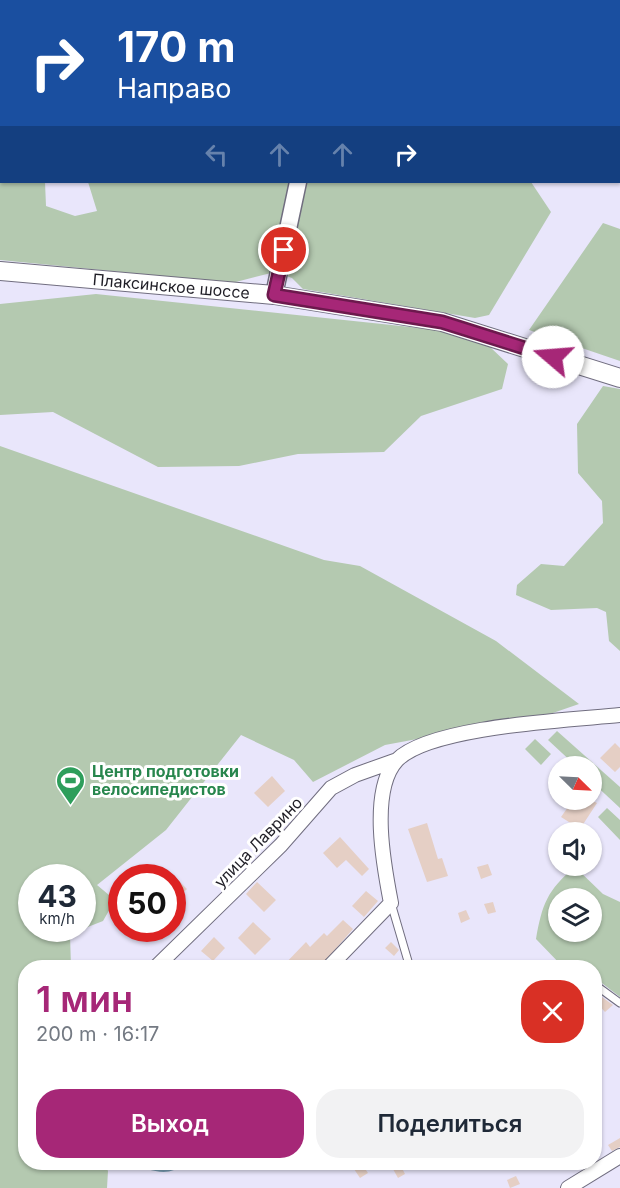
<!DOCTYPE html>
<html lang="ru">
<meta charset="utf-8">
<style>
body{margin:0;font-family:Inter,sans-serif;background:#f2f2f3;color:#1f2937;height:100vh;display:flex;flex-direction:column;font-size:22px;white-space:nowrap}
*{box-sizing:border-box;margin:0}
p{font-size:20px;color:#747a83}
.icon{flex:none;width:33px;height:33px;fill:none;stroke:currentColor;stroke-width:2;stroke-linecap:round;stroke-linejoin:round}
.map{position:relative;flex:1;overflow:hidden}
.drawer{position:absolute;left:18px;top:960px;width:584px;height:210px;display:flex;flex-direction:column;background:#fff;border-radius:24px;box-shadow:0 2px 4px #0004}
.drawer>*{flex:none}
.hud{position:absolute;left:0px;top:0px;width:621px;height:183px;box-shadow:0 2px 4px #0004;background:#1a4fa0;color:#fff;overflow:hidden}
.needle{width:39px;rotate:114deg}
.controls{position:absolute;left:548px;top:756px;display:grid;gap:12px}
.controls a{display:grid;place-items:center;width:54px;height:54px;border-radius:50%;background:#fff;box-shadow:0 2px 4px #0004;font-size:30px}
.speed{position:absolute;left:18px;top:864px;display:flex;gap:12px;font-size:30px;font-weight:700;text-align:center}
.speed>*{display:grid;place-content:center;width:78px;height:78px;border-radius:50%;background:#fff;box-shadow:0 2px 4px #0004;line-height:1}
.speed small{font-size:15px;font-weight:400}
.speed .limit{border:9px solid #d22;background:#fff;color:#111}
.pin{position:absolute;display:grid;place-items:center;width:51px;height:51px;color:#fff;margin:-26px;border:3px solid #fff;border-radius:50%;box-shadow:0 2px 6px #0007}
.me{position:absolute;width:66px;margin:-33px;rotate:288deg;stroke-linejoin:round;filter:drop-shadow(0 0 4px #0008)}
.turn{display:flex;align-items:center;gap:21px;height:126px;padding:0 18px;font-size:27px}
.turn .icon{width:78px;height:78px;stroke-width:2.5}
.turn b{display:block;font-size:42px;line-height:51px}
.lanes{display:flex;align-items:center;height:57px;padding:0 18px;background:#0003;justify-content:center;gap:30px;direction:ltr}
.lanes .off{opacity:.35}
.round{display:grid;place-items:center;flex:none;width:63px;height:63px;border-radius:24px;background:#f2f2f3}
.head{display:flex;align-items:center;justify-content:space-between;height:102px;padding:0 18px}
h1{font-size:36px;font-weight:600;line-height:45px;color:#a62777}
.action{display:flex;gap:12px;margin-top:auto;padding:12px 18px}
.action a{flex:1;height:69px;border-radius:24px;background:#a62777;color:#fff;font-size:24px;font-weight:600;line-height:69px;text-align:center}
.action a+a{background:#f2f2f3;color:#1f2937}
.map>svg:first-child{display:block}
.green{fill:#b4c9b0;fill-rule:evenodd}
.water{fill:#799db3}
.building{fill:#e5cfc5}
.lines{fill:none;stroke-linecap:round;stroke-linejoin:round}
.service-casing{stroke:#706d7f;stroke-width:9}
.minor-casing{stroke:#706d7f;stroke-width:16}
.tertiary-casing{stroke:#706d7f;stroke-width:19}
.secondary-casing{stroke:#706d7f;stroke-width:20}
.path{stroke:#82808e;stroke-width:2;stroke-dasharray:4.5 3;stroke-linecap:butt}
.service{stroke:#fff;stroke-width:7}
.minor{stroke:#fff;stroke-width:14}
.tertiary{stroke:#fff;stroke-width:16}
.secondary{stroke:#fff;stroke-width:18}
.route-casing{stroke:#6c194d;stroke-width:15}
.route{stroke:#a62777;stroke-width:10}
.labels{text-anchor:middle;stroke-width:6;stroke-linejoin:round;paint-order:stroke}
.street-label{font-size:16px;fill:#1f1e26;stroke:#fff}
.leisure-label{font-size:16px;font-weight:bold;fill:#27864d;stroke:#fff;text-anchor:start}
</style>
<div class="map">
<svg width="620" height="1188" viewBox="0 0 620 1188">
<rect width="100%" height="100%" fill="#e9e6fb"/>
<path class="green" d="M 0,0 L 56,1 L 2,2 L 2,182 L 45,182 L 46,206 L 75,216 L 97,211 L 88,182 L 531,182 L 551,212 L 489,315 L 475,318 L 303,289 L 292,278 L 275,272 L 232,283 L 0,260 Z
M 120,0 L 620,0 L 620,132 L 620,2 Z
M 603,223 L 620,229 L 620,361 L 529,330 Z
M 96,294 L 439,330 L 489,346 L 508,364 L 502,389 L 421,416 L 384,452 L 298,454 L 239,466 L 158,467 L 53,412 L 0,415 L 0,304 Z
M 603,386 L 620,389 L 620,651 L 609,641 L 606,612 L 597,608 L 551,610 L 516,595 L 517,585 L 541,564 L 564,566 L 603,523 L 602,501 L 578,473 L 577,424 Z
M 0,446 L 324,560 L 360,566 L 496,641 L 579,704 L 547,715 L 385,745 L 313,782 L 294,760 L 241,735 L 166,830 L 97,885 L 115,900 L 103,921 L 70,934 L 71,967 L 26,968 L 26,1162 L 104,1163 L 108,1171 L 107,1188 L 0,1188 ZM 32,878 L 82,878 L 82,928 L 32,928 Z
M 557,731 L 620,787 L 620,808 L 591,781 L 591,766 L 576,766 L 548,740 Z
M 535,739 L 551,754 L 541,765 L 525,749 Z
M 607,808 L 620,820 L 620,840 L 598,817 Z
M 575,867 L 603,894 L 620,902 L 620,997 L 594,977 L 594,968 L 563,967 L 536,939 C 542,905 547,890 575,867 ZM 558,898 L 591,898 L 591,932 L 558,932 Z"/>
<path class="water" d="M 133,1163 L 183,1163 C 170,1179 148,1170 133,1163 Z"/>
<path class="building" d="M 615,743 L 620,748 L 620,767 L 615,772 L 600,758 Z
M 272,776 L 285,791 L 268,807 L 254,793 Z
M 573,800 L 591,800 L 597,803 L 580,829 L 561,817 Z
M 427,823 L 438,859 L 442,858 L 448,876 L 427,882 L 408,829 Z
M 340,837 L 369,869 L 362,876 L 346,860 L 337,868 L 323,853 Z
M 488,864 L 492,875 L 481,879 L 477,867 Z
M 172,874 L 187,889 L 172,903 Z
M 257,882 L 276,900 L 264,912 L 246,894 Z
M 366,891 L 378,901 L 364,917 L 352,906 Z
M 493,902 L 496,912 L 488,914 L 484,904 Z
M 466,910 L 470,919 L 461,923 L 458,913 Z
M 343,920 L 353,929 L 319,968 L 281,968 L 306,942 L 310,947 L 324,933 L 327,936 Z
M 253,922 L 271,939 L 255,955 L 238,938 Z
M 214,937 L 225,948 L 213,961 L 201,951 Z
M 391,942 L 399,950 L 394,956 L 385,948 Z
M 602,997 L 613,1005 L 605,1012 L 596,1002 Z
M 620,1138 L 620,1147 L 612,1151 L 608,1145 Z
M 389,1162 L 399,1162 L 405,1174 L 398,1178 Z
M 362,1164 L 368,1173 L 360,1178 L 354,1169 Z
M 516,1176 L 520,1184 L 510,1188 L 507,1180 Z"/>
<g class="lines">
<defs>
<path id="service" d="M 391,903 L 410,968
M 594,984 L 620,1003"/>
<path id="minor" d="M 155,968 L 281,845 L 331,788 L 355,775 L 397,760
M 328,968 L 391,903 C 384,867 369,790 397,760 C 430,726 571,720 620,715
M 568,1188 L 620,1156"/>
<path id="tertiary" d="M 326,2 L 326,0
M 274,295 L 298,182"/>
<g id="secondary">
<path id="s1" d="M 0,271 L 274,295 L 442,322 L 620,378"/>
</g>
</defs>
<use href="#service" class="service-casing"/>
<use href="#minor" class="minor-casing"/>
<use href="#tertiary" class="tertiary-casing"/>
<use href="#secondary" class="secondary-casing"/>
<path class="path" d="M 174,1162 L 180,1167"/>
<use href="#service" class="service"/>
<use href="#minor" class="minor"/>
<use href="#tertiary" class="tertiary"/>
<use href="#secondary" class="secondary"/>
</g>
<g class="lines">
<defs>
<path id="route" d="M 284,250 L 274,295 L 442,322 L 553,357"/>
</defs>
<use href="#route" class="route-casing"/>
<use href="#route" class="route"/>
</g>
<defs>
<symbol id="stadium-pin" viewBox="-11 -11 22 30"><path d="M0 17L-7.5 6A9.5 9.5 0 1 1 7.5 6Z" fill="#2e9e5b" stroke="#fff"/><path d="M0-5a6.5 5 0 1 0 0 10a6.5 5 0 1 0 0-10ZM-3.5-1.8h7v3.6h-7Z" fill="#fff"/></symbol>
</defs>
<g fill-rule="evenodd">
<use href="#stadium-pin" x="54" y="764" width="33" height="45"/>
</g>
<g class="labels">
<g class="street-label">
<text dy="6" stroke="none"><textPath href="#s1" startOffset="172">Плаксинское шоссе</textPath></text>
<text transform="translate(258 842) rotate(-46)" y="6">улица Лаврино</text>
</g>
<g class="leisure-label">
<text x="92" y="777">Центр подготовки<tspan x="92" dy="18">велосипедистов</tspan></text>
</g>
</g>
</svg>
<div class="controls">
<a><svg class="needle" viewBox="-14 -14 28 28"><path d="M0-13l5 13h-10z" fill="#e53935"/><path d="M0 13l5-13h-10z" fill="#747a83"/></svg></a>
<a><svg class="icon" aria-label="sound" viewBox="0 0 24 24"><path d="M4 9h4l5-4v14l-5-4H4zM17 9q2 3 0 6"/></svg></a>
<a><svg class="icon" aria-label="layers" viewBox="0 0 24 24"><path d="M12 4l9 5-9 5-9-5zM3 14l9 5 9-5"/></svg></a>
</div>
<div class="speed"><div>43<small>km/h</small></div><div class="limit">50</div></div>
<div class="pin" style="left:284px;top:250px;background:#d93025"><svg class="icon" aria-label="arrive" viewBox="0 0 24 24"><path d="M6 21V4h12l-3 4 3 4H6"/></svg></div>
<svg class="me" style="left:553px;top:357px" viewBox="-20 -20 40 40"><circle r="19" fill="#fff"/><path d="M0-13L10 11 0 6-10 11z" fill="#a62777"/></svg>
<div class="hud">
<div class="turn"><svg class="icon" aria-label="right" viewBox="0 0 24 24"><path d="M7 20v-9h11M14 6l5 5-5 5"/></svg><div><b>170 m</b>Направо</div></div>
<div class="lanes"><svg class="icon off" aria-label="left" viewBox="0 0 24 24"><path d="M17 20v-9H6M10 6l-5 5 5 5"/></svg><svg class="icon off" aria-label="ahead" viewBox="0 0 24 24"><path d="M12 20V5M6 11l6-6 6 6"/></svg><svg class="icon off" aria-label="ahead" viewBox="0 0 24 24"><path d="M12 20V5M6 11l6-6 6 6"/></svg><svg class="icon" aria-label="right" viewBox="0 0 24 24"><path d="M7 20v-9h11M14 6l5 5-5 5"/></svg></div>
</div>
<section class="drawer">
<div class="head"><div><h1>1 мин</h1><p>200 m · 16:17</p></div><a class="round" style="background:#d93025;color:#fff"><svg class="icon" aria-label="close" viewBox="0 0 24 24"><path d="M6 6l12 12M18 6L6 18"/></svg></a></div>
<div class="action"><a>Выход</a><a>Поделиться</a></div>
</section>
</div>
